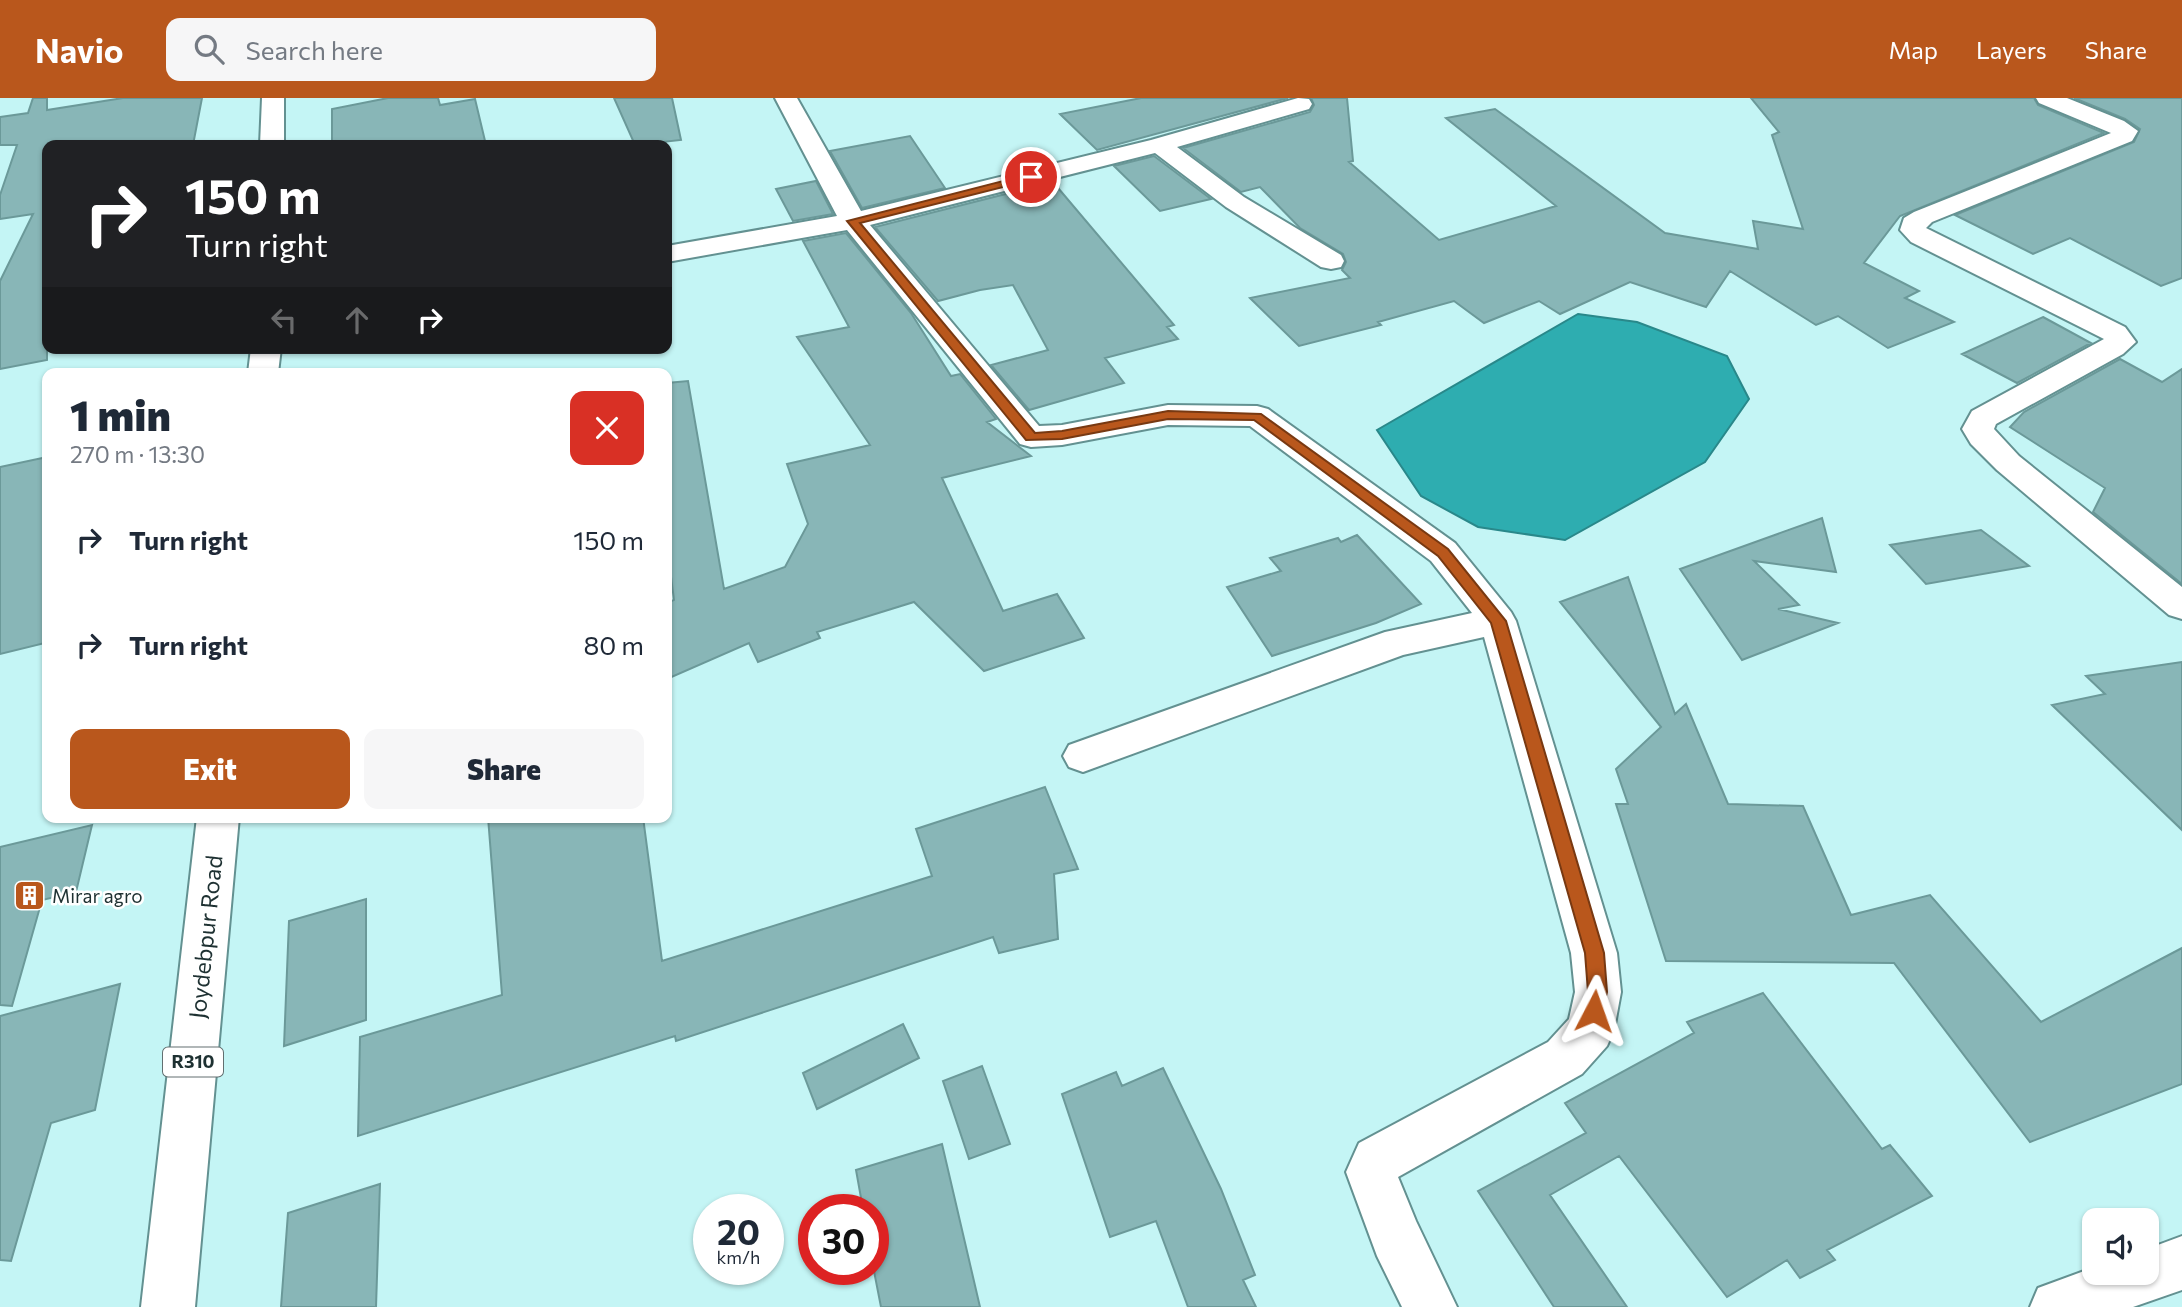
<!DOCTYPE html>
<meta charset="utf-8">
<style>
body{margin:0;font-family:Commissioner,sans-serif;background:#f6f6f7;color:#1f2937;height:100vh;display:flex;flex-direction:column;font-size:26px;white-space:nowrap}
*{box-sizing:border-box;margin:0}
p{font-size:23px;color:#747a83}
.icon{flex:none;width:38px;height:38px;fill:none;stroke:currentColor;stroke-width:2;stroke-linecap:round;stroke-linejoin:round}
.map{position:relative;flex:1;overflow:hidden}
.panel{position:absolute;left:42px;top:270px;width:630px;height:455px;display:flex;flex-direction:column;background:#fff;border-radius:14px;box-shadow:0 2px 5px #0004}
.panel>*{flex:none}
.top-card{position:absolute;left:42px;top:42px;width:630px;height:214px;border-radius:14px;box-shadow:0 2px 5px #0004;background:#202124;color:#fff;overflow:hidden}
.tools{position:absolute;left:2082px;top:1110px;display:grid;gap:14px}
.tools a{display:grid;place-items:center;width:77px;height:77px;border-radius:14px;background:#fff;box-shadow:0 2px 5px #0004;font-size:35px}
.speed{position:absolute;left:693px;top:1096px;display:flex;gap:14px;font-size:35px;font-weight:700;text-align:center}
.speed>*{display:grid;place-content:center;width:91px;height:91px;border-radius:50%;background:#fff;box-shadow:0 2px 5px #0004;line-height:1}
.speed small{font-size:18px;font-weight:400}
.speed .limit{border:10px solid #d22;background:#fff;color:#111}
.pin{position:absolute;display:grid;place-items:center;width:60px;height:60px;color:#fff;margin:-30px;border:4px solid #fff;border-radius:50%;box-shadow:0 2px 7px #0007}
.me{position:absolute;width:77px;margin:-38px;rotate:4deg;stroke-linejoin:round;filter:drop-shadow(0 0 5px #0008)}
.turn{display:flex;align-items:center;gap:24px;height:147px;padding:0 28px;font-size:32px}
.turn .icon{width:91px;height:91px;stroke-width:2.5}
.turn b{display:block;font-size:49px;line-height:60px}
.lanes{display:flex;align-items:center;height:66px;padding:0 28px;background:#0003;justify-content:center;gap:35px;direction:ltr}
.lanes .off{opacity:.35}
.round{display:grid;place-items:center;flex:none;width:74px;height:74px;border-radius:14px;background:#f6f6f7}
.head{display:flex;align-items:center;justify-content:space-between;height:119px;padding:0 28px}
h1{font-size:42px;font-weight:800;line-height:52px}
.action{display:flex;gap:14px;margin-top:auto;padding:14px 28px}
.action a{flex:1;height:80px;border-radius:14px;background:#b9571c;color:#fff;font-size:28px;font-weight:800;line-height:80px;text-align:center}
.action a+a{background:#f6f6f7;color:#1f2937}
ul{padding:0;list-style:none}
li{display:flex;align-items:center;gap:21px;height:105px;padding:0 28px}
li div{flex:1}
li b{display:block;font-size:26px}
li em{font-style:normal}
header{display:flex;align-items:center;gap:42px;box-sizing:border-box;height:98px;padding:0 35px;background:#b9571c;color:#fff}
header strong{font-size:33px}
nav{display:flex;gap:38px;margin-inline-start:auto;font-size:24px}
.search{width:490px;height:63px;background:#f6f6f7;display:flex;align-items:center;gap:18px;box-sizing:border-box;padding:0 24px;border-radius:14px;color:#747a83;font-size:26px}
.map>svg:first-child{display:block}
.water{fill:#2eadb0;stroke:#29888a;stroke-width:2}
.building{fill:#88b6b7;stroke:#6b9999;stroke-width:2}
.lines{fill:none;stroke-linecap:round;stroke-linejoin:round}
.minor-casing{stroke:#639191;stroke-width:4}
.secondary-casing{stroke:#639191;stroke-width:4}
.primary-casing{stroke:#639191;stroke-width:4}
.minor{fill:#fff;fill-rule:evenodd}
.secondary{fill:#fff;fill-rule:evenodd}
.primary{fill:#fff;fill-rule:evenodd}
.route{fill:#b9571c;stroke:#783912;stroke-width:2}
.labels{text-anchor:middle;stroke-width:5;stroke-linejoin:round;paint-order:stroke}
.shield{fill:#fff;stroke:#626f70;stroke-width:2}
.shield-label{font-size:18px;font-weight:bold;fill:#1e3132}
.poi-label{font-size:19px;fill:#1e3132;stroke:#fff;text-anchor:start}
.near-street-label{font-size:23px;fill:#1e3132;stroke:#fff}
</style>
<header>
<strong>Navio</strong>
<div class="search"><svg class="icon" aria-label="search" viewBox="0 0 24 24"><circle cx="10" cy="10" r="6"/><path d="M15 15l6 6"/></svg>Search here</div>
<nav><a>Map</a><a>Layers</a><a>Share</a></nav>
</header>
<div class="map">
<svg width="2182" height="1209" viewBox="0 0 2182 1209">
<rect width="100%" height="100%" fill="#c4f5f5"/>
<path class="water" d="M 1578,216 L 1637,224 L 1727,258 L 1749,301 L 1705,364 L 1565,442 L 1478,429 L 1421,398 L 1377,332 Z"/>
<path class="building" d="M 33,0 L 47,0 L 47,12 L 123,0 L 202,0 L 193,47 L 47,47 L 47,262 L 0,271 L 0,183 L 33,116 L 0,121 L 0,97 L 17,47 L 0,47 L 0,19 L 28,15 Z
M 388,0 L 438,0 L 440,7 L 475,1 L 486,47 L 332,47 L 332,11 Z
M 614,0 L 672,0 L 681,42 L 635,47 Z
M 1141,0 L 1288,0 L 1097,52 L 1060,16 Z
M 1311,0 L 1347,0 L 1353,63 L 1349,64 L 1439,142 L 1556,108 L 1446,20 L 1495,11 L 1665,135 L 1758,151 L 1753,123 L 1803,131 L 1772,37 L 1779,34 L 1751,0 L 2034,0 L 2038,7 L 2104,35 L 1900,118 L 1864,165 L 1919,193 L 1905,200 L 1954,224 L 1888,250 L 1838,218 L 1816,227 L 1730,173 L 1706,209 L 1630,184 L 1560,216 L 1539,203 L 1484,225 L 1454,203 L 1378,224 L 1381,227 L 1299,248 L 1250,200 L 1350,180 L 1342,172 L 1346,164 L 1343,156 L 1300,130 L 1260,89 L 1241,94 L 1183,50 L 1310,14 L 1314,7 Z
M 2074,0 L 2182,0 L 2182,180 L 2161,188 L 2070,140 L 2033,156 L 1955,117 L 2134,44 L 2140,31 L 2125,21 Z
M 910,38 L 945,90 L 862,110 L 830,53 Z
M 1154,58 L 1211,101 L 1160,113 L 1114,68 Z
M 816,83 L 833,116 L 793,123 L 776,91 Z
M 1053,84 L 1174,227 L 1167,229 L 1178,241 L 1105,260 L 1124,285 L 1029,312 L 991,267 L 1048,252 L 1013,187 L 980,192 L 938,203 L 875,129 Z
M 846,135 L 911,215 L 951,278 L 960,276 L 996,321 L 987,324 L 1031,358 L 942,380 L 1003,513 L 1057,496 L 1084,540 L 984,573 L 914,504 L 817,534 L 820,540 L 758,564 L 749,545 L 667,581 L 667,505 L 674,502 L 667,448 L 667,285 L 688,283 L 724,491 L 785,469 L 808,426 L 787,366 L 870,347 L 797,239 L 849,229 L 803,143 Z
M 2043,219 L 2091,245 L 2017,285 L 1962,256 Z
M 2120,261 L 2162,284 L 2182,271 L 2182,486 L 2093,414 L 2105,390 L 2010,329 L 2024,314 Z
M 47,359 L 47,529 L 45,545 L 0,556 L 0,369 Z
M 1822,420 L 1836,474 L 1754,463 L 1799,507 L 1778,511 L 1838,525 L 1742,562 L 1680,471 Z
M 1981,432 L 2029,468 L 1926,486 L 1890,447 Z
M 1357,437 L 1421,506 L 1376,525 L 1272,558 L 1227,489 L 1281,473 L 1270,460 L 1338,440 L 1341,444 Z
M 1628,479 L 1675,616 L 1686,606 L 1728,706 L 1803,708 L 1851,817 L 1930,797 L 2041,924 L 2182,850 L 2182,986 L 2030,1044 L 1894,865 L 1666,863 L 1616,706 L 1628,706 L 1616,671 L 1661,629 L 1560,504 Z
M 2182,564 L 2182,732 L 2052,607 L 2105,596 L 2086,578 Z
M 1045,689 L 1078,771 L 1054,776 L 1058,841 L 999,855 L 993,839 L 676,943 L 675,938 L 358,1038 L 360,939 L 502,897 L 488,719 L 643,719 L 662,863 L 932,778 L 916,731 Z
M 92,727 L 76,794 L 42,802 L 12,908 L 0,907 L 0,749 Z
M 366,801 L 366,922 L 284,948 L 289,823 Z
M 120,886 L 95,1012 L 51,1025 L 11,1163 L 0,1162 L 0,918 Z
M 1763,895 L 1882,1051 L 1890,1047 L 1932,1098 L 1827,1152 L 1835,1162 L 1800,1180 L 1787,1162 L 1727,1199 L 1619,1058 L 1550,1097 L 1627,1209 L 1554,1209 L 1478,1093 L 1586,1035 L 1565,1005 L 1694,935 L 1687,924 Z
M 903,926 L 919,960 L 817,1011 L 803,975 Z
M 982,968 L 1010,1046 L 969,1061 L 943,983 Z
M 1163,970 L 1221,1091 L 1255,1177 L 1243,1182 L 1256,1209 L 1188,1209 L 1156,1123 L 1110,1139 L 1062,996 L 1116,974 L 1122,988 Z
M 942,1046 L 980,1209 L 881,1209 L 873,1168 L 873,1111 L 863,1111 L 856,1072 Z
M 380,1086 L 376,1209 L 281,1209 L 288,1115 Z"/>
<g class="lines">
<defs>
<path id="minor" d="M 775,0 L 797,0 L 861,113 L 1151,42 L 1298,0 L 1309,1 L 1312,6 L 1309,11 L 1177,49 L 1244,99 L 1341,157 L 1344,163 L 1341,169 L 1331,171 L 1321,169 L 1226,109 L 1155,55 L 870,127 L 1039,328 L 1062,327 L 1168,307 L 1257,308 L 1268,311 L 1455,445 L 1511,514 L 1516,523 L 1617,855 L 1621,894 L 1614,932 L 1607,948 L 1582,976 L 1398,1079 L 1416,1123 L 1457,1209 L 1402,1209 L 1377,1158 L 1346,1074 L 1359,1045 L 1548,944 L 1569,921 L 1575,894 L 1571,855 L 1484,539 L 1403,557 L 1083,674 L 1069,669 L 1063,658 L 1069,647 L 1385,534 L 1472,515 L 1431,463 L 1250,328 L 1168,327 L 1062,347 L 1031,349 L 1020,346 L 847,132 L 667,164 L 667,148 L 837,118 Z
M 2036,0 L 2067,0 L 2124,23 L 2138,33 L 2132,43 L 1932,124 L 1926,130 L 2125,229 L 2136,244 L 2123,256 L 1996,326 L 1994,331 L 2019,358 L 2182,489 L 2182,521 L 2169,517 L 1997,372 L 1971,346 L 1962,331 L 1972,313 L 2104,241 L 1911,144 L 1900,132 L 1904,120 L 1914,114 L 2111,35 L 2039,5 Z"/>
<path id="secondary" d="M 2182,1138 L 2182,1192 L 2133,1209 L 2030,1209 L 2038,1190 L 2095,1169 L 2095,1174 L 2147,1174 L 2147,1151 Z"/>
<path id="primary" d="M 262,0 L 284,0 L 284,47 L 260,47 Z
M 251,250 L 281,250 L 278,275 L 248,275 Z
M 197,719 L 239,719 L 195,1209 L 141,1209 Z"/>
</defs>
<use href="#minor" class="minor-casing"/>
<use href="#secondary" class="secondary-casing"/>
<use href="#primary" class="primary-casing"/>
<use href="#minor" class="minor"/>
<use href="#secondary" class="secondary"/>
<use href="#primary" class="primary"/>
</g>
<path class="route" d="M 1031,76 L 1035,76 L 1035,81 L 860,125 L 1035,335 L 1062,333 L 1168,313 L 1261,316 L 1448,451 L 1506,523 L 1604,855 L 1607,894 L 1601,920 L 1594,922 L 1587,920 L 1584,913 L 1588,894 L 1585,855 L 1491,525 L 1438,458 L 1254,322 L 1168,321 L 1062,341 L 1026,342 L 847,123 Z"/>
<defs>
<symbol id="building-square" viewBox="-11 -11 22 22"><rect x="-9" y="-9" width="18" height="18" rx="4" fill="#b9571c" stroke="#fff"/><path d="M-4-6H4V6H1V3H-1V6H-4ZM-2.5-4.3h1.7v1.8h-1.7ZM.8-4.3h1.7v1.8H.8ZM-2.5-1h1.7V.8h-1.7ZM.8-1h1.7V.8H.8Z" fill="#fff"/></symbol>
</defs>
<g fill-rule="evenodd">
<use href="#building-square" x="12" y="780" width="35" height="35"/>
</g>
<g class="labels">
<rect class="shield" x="163" y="949.5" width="60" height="29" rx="5"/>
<g class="shield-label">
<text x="193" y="970">R310</text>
</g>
<g class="poi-label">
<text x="52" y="805">Mirar agro</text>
</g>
<g class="near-street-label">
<text transform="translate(206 839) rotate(-84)" y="8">Joydebpur Road</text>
</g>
</g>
</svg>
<div class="tools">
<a><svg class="icon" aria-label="sound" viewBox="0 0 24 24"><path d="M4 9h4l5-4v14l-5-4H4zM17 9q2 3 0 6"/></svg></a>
</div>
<div class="speed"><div>20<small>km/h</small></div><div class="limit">30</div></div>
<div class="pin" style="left:1031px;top:79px;background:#d93025"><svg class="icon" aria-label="arrive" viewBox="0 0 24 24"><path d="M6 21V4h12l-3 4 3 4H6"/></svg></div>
<svg class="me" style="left:1594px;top:913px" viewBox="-20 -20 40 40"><path d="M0-17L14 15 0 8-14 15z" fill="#b9571c" stroke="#fff" stroke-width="4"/></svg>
<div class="top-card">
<div class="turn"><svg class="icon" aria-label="right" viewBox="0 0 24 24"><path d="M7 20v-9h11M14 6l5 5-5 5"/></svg><div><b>150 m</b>Turn right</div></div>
<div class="lanes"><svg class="icon off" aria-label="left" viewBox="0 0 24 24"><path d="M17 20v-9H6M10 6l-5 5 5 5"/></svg><svg class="icon off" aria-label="ahead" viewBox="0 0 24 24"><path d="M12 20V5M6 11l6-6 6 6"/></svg><svg class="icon" aria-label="right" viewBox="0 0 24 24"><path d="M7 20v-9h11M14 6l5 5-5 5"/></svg></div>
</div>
<section class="panel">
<div class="head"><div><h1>1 min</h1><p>270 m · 13:30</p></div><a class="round" style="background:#d93025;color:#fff"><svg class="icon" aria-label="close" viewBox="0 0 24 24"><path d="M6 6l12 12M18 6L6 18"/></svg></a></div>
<ul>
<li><svg class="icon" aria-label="right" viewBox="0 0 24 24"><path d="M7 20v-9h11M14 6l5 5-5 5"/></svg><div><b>Turn right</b></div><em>150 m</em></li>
<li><svg class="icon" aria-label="right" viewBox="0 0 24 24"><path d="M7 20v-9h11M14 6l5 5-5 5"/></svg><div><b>Turn right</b></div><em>80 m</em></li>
</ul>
<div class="action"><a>Exit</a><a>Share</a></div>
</section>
</div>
